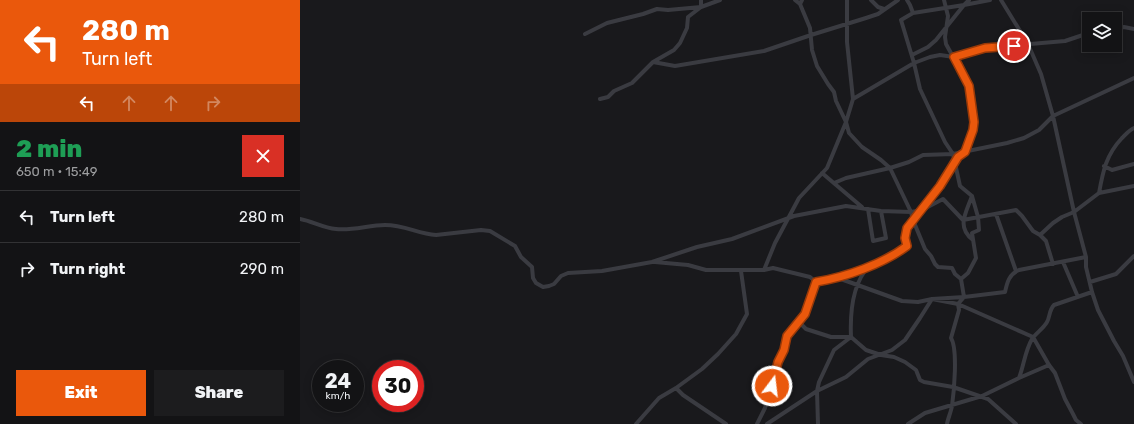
<!DOCTYPE html>
<meta charset="utf-8">
<style>
body{margin:0;font-family:Rubik,sans-serif;background:#1c1c1e;color:#f1f3f6;height:100vh;display:flex;flex-direction:column;font-size:15px;white-space:nowrap}
*{box-sizing:border-box;margin:0}
p{font-size:13px;color:#9d9ea0}
.icon{flex:none;width:22px;height:22px;fill:none;stroke:currentColor;stroke-width:2;stroke-linecap:round;stroke-linejoin:round}
.map{position:relative;flex:1;overflow:hidden}
.details{display:flex;flex-direction:column;background:#131315;width:300px}
.details>*{flex:none}
.banner{background:#ea580c;color:#fff;overflow:hidden}
.controls{position:absolute;left:782px;top:12px;display:grid;gap:8px}
.controls a{display:grid;place-items:center;width:40px;height:40px;border-radius:0px;background:#131315;box-shadow:0 2px 10px #0003,0 0 0 1px #323234;font-size:20px}
.speed{position:absolute;left:12px;top:360px;display:flex;gap:8px;font-size:20px;font-weight:700;text-align:center}
.speed>*{display:grid;place-content:center;width:52px;height:52px;border-radius:50%;background:#131315;box-shadow:0 2px 10px #0003,0 0 0 1px #323234;line-height:1}
.speed small{font-size:10px;font-weight:400}
.speed .limit{border:6px solid #d22;background:#fff;color:#111}
.pin{position:absolute;display:grid;place-items:center;width:34px;height:34px;color:#fff;margin:-17px;border:2px solid #fff;border-radius:50%;box-shadow:0 1px 4px #0007}
.me{position:absolute;width:44px;margin:-22px;rotate:15deg;stroke-linejoin:round;filter:drop-shadow(0 0 3px #0008)}
.turn{display:flex;align-items:center;gap:14px;height:84px;padding:0 16px;font-size:18px}
.turn .icon{width:52px;height:52px;stroke-width:2.5}
.turn b{display:block;font-size:28px;line-height:34px}
.lanes{display:flex;align-items:center;height:38px;padding:0 16px;background:#0003;justify-content:center;gap:20px;direction:ltr}
.lanes .off{opacity:.35}
.round{display:grid;place-items:center;flex:none;width:42px;height:42px;border-radius:0px;background:#1c1c1e}
.head{display:flex;align-items:center;justify-content:space-between;height:68px;padding:0 16px}
h1{font-size:24px;font-weight:800;line-height:30px;color:#1e9e55}
.primary-button{display:flex;gap:8px;margin-top:auto;padding:8px 16px}
.primary-button a{flex:1;height:46px;border-radius:0px;background:#ea580c;color:#fff;font-size:16px;font-weight:800;line-height:46px;text-align:center}
.primary-button a+a{background:#1c1c1e;color:#f1f3f6}
ul{padding:0;list-style:none}
li{display:flex;align-items:center;gap:12px;height:52px;padding:0 16px;border-top:1px solid #323234}
li div{flex:1}
li b{display:block;font-size:15px}
li em{font-style:normal}
main{display:flex;flex:1;min-height:0}
.map>svg:first-child{display:block}
.lines{fill:none;stroke-linecap:round;stroke-linejoin:round}
.street{stroke:#3a3b41;stroke-width:4}
.route-casing{stroke:#983908;stroke-width:10}
.route{stroke:#ea580c;stroke-width:7}
</style>
<main>
<section class="details">
<div class="banner">
<div class="turn"><svg class="icon" aria-label="left" viewBox="0 0 24 24"><path d="M17 20v-9H6M10 6l-5 5 5 5"/></svg><div><b>280 m</b>Turn left</div></div>
<div class="lanes"><svg class="icon" aria-label="left" viewBox="0 0 24 24"><path d="M17 20v-9H6M10 6l-5 5 5 5"/></svg><svg class="icon off" aria-label="ahead" viewBox="0 0 24 24"><path d="M12 20V5M6 11l6-6 6 6"/></svg><svg class="icon off" aria-label="ahead" viewBox="0 0 24 24"><path d="M12 20V5M6 11l6-6 6 6"/></svg><svg class="icon off" aria-label="right" viewBox="0 0 24 24"><path d="M7 20v-9h11M14 6l5 5-5 5"/></svg></div>
</div>
<div class="head"><div><h1>2 min</h1><p>650 m · 15:49</p></div><a class="round" style="background:#d93025;color:#fff"><svg class="icon" aria-label="close" viewBox="0 0 24 24"><path d="M6 6l12 12M18 6L6 18"/></svg></a></div>
<ul>
<li><svg class="icon" aria-label="left" viewBox="0 0 24 24"><path d="M17 20v-9H6M10 6l-5 5 5 5"/></svg><div><b>Turn left</b></div><em>280 m</em></li>
<li><svg class="icon" aria-label="right" viewBox="0 0 24 24"><path d="M7 20v-9h11M14 6l5 5-5 5"/></svg><div><b>Turn right</b></div><em>290 m</em></li>
</ul>
<div class="primary-button"><a>Exit</a><a>Share</a></div>
</section>
<div class="map">
<svg width="834" height="424" viewBox="0 0 834 424">
<rect width="100%" height="100%" fill="#19191c"/>
<g class="lines">
<path class="street" d="M 495,0 L 500,4
M 502,0 L 500,4 L 510,28 L 512,50 L 517,66 L 528,84 L 534,92 L 536,101 L 546,122 L 549,133 L 562,147 L 581,160 L 590,168 L 611,212 L 613,220 L 625,249 L 631,256 L 635,264 L 638,267 L 652,268 L 655,274 L 661,279
M 571,0 L 578,7 L 584,9
M 607,0 L 610,5 L 613,13
M 644,0 L 648,16 L 645,37 L 646,44 L 669,86 L 674,123 L 673,130 L 665,152 L 658,157 L 640,186 L 607,229 L 605,238 L 607,246 C 603,248 600,251 597,253 C 589,258 574,261 569,266 C 552,284 550,314 551,337 L 566,350 L 581,355 L 594,357 L 605,362 L 616,370 L 620,380 L 624,382 L 653,387 L 688,399 L 716,424
M 701,0 L 728,44 L 741,74 L 753,116 L 774,212 L 786,257 L 786,267 L 792,292 L 798,310 L 814,341 L 823,356 L 834,382
M 815,28 L 824,27 L 834,29
M 285,34 L 307,23 L 343,14 L 357,9 L 368,10 L 401,7 L 401,0
M 612,55 L 628,47 L 636,40 L 664,5 L 690,0
M 353,62 L 375,66 L 464,51 L 511,35 L 566,18 L 578,14 L 598,0
M 300,99 L 308,97 L 314,91 L 332,83 L 353,62 L 374,50 L 380,43 L 387,28 L 388,17 L 401,7 L 420,0
M 553,99 L 614,63 L 630,57 L 640,55 L 654,57 L 685,48 L 765,41 L 789,33
M 804,166 L 812,170 L 834,164
M 522,173 L 562,207
M 534,183 L 546,178 L 590,168 L 609,162 L 623,155 L 653,154 L 707,143 L 724,138 L 739,130 L 753,116 L 834,78
M 799,193 C 803,171 806,155 822,138 C 826,134 829,130 834,128
M 672,196 C 666,213 656,227 673,240
M 568,209 L 573,241 L 586,238 L 581,211
M 696,214 L 716,271
M 0,219 C 12,221 23,228 36,229 C 52,231 69,225 85,225 C 105,225 118,234 136,235 L 181,230 L 190,231 L 215,246 L 221,257 L 232,267 L 233,278 L 236,283 L 243,287 L 249,286 L 254,284 L 261,276 L 268,273 L 302,271 L 352,262 L 397,247 L 432,239 L 494,216 L 546,206 L 581,211 L 611,212 L 622,210 L 643,199 L 663,220 L 716,210 L 722,216 L 733,231 L 740,235 L 746,241 L 753,264
M 740,235 L 753,223 L 762,217 L 774,212 L 799,193 L 834,186
M 355,262 L 388,265 L 406,270 L 464,270 L 473,268 L 510,277 L 516,282 L 538,278 L 602,301 L 618,302 L 632,299 L 664,297 L 705,292 C 707,283 709,274 719,270 L 786,257
M 763,262 L 778,297
M 464,270 L 475,243 L 499,198 L 527,168 L 546,122 L 553,99 L 547,42 L 547,0
M 538,278 L 569,266
M 516,282 L 501,324 L 506,329 L 531,337 L 551,337
M 790,282 L 816,274 L 834,256
M 719,378 L 749,365
M 376,388 L 383,395 L 426,424
M 336,424 L 359,398 L 376,388 L 402,369 L 418,354 L 436,334 L 447,314 L 441,271
M 457,424 L 465,408 L 478,362 L 485,350 L 487,336 L 505,314
M 467,424 L 517,391 L 546,377 L 568,359 L 592,350 L 605,340 L 620,318 L 632,299 L 658,304 L 733,337 L 749,365 L 755,373 L 765,399 L 773,414 L 776,420 L 781,424
M 518,424 L 517,391 L 519,382 L 534,350 L 551,337
M 608,424 L 625,413 L 682,396 L 719,378 C 724,365 725,351 732,339 C 736,333 743,329 747,322 C 750,317 749,310 754,305 L 792,292
M 647,424 C 648,418 651,412 652,406 C 654,392 658,349 651,338 L 659,310 L 658,304 L 664,297 L 661,279 L 668,273 L 676,258 L 672,233 L 679,230 L 678,217 L 672,196 L 660,186 L 653,154 L 645,142 L 620,89 L 614,63 L 601,20 L 613,13 L 664,5 L 669,0"/>
</g>
<g class="lines">
<defs>
<path id="route" d="M 472,386 L 478,362 L 484,350 L 487,336 L 505,314 L 516,282 C 546,277 583,264 607,246 L 605,238 L 607,228 L 640,186 L 658,157 L 665,152 L 673,130 L 674,122 L 669,86 L 654,57 L 685,48 L 714,46"/>
</defs>
<use href="#route" class="route-casing"/>
<use href="#route" class="route"/>
</g>
</svg>
<div class="controls">
<a><svg class="icon" aria-label="layers" viewBox="0 0 24 24"><path d="M12 4l9 5-9 5-9-5zM3 14l9 5 9-5"/></svg></a>
</div>
<div class="speed"><div>24<small>km/h</small></div><div class="limit">30</div></div>
<div class="pin" style="left:714px;top:46px;background:#d93025"><svg class="icon" aria-label="arrive" viewBox="0 0 24 24"><path d="M6 21V4h12l-3 4 3 4H6"/></svg></div>
<svg class="me" style="left:472px;top:386px" viewBox="-20 -20 40 40"><circle r="17" fill="#ea580c" stroke="#fff" stroke-width="3"/><path d="M0-11L8 9 0 5-8 9z" fill="#fff"/></svg>
</div>
</main>
